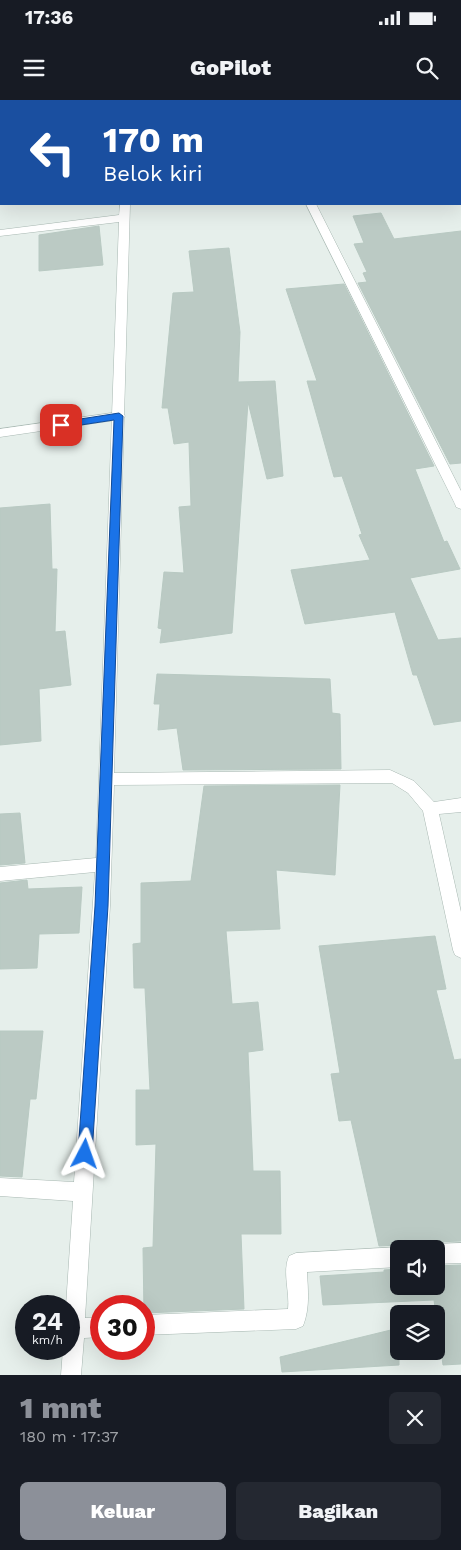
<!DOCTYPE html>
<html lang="id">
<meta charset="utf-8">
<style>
body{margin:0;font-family:"Work Sans",sans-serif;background:#242831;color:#f1f3f6;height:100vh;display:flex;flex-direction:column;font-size:19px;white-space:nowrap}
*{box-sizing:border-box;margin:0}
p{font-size:16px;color:#9ea1a6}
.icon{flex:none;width:28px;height:28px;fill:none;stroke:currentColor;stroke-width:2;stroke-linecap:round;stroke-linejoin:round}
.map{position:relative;height:1275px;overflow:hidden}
.panel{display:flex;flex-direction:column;background:#171b24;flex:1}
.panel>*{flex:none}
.guide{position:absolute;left:0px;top:0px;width:461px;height:105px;box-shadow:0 5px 20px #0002;background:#1a4fa0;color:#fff;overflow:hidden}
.controls{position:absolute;left:390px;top:1140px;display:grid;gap:10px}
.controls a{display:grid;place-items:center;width:55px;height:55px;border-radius:8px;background:#171b24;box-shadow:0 5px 20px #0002;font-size:25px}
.speed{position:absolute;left:15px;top:1195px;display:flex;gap:10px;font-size:25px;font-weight:700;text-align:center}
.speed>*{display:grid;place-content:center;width:65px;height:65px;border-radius:50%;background:#171b24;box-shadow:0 5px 20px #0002;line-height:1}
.speed small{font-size:12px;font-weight:400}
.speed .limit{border:8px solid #d22;background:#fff;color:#111}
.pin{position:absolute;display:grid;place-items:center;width:42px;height:42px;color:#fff;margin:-21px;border-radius:10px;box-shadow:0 2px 8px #0006}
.me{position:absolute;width:55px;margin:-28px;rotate:4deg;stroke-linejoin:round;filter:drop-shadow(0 0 4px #0008)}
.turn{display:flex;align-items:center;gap:18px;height:105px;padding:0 20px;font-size:22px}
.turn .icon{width:65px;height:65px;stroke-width:2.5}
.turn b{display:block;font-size:35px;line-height:42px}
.round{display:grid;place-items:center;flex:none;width:52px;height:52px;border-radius:8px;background:#242831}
.summary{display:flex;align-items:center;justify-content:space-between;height:85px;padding:0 20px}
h1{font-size:30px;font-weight:800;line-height:38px;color:#8c9099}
.primary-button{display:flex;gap:10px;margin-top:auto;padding:10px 20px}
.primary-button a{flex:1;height:58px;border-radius:8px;background:#8c9099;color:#fff;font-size:20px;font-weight:800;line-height:58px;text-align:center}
.primary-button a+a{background:#242831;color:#f1f3f6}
.status{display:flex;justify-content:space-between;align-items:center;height:35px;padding:0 25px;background:#171b24;direction:ltr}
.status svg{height:14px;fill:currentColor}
header{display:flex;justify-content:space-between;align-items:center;height:65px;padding:0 20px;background:#171b24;font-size:22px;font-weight:800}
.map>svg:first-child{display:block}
.building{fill:#bbcac4;stroke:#b8c9c2}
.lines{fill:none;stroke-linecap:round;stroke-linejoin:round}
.lane-casing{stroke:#a8b8b2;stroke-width:1}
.street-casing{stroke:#a8b8b2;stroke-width:1}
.lane{fill:#fff;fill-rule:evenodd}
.street{fill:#fff;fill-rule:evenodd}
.route{fill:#1a73e8;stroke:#114b97}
</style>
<div class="status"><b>17:36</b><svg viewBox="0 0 49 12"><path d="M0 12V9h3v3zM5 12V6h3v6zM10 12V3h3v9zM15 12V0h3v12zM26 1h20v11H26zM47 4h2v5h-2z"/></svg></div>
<header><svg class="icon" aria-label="menu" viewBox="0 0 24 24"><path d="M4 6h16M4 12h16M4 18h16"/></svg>GoPilot<svg class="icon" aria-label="search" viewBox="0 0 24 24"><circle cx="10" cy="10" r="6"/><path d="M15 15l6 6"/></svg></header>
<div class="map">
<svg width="461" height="1275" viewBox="0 0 461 1275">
<rect width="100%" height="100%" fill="#e6efeb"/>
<path class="building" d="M 381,113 L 394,139 L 461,131 L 461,363 L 450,364 L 358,183 L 367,182 L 363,173 L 367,172 L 354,144 L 364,143 L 353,116 Z
M 99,126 L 103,165 L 39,171 L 39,135 Z
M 229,148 L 240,232 L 238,282 L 275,281 L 283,376 L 267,379 L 248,302 L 232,533 L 160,543 L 162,529 L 158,528 L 164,472 L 184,473 L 179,407 L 191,406 L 189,342 L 174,344 L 168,308 L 162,308 L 173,193 L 194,192 L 189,151 Z
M 344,184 L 434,366 L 415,369 L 444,442 L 447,441 L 460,469 L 410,478 L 438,540 L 461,538 L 461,621 L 434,625 L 417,575 L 413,575 L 395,512 L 305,524 L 291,470 L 370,460 L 359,435 L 362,434 L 342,376 L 334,377 L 307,281 L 317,281 L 286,189 Z
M 50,404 L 52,469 L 57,469 L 55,532 L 65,531 L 71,585 L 39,589 L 41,641 L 0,645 L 0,408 Z
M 157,574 L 330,579 L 332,613 L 340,614 L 341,669 L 183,670 L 177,628 L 158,630 L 160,604 L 154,604 Z
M 340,685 L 335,775 L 276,770 L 280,829 L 226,831 L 232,904 L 258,902 L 263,950 L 248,952 L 253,1071 L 280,1071 L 281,1134 L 241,1134 L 244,1209 L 144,1213 L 143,1148 L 153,1147 L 156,1044 L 136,1045 L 136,990 L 150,990 L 145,888 L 134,888 L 133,844 L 141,843 L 141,783 L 191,781 L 204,686 Z
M 20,713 L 25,763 L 0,765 L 0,714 Z
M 27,780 L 28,789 L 82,787 L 79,833 L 39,834 L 37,868 L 0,869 L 0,783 Z
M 435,836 L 446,889 L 436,890 L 454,960 L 461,959 L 461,1141 L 436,1142 L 426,1149 L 405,1149 L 399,1145 L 379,1146 L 351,1020 L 339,1021 L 331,974 L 340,973 L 319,846 Z
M 0,931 L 43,931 L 36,999 L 30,999 L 22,1077 L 0,1076 Z
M 461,1165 L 461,1264 L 443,1265 L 434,1200 L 323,1205 L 320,1176 L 384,1172 L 384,1170 L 399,1169 L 399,1186 L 436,1186 L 436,1166 Z
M 399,1228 L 399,1265 L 282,1272 L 280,1257 Z"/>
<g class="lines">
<defs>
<path id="lane" d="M 119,312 L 123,313 L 125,316 L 123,319 L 0,337 L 0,329 Z"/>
<path id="street" d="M 122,0 L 132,0 L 132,1 L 122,1 Z
M 256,0 L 266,0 L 266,1 L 256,1 Z
M 460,4 L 461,4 L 461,12 L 460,12 Z
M 120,104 L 130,104 L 114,673 L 390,670 L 414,681 L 434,702 L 461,698 L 461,712 L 439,714 L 461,812 L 461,858 L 455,855 L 453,850 L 423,711 L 408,693 L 392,683 L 114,685 L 110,806 L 85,1218 L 101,1217 L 101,1237 L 84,1238 L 81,1275 L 61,1275 L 63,1249 L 69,1249 L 69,1206 L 66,1206 L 73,1101 L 0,1096 L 0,1078 L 74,1082 L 95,772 L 0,781 L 0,767 L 96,758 L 119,122 L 0,136 L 0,130 L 119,115 Z
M 306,104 L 316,104 L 461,391 L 461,409 L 456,407 L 455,404 Z
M 461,1143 L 461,1163 L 436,1164 L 436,1149 L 428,1149 L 436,1144 Z
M 399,1147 L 403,1149 L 399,1149 L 399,1167 L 307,1172 C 308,1191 310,1208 303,1226 L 296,1229 L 144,1235 L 144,1215 L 288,1209 C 290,1192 282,1172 289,1156 L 296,1153 Z"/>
</defs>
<use href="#lane" class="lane-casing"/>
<use href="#street" class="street-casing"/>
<use href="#lane" class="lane"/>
<use href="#street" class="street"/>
</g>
<path class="route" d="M 119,313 L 123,316 L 108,806 L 92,1054 L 90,1058 L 85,1061 L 80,1058 L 78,1054 L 95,806 L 114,320 L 61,328 L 56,325 L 61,322 Z"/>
</svg>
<div class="controls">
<a><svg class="icon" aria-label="sound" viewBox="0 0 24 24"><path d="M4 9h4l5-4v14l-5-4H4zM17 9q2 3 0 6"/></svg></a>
<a><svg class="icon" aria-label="layers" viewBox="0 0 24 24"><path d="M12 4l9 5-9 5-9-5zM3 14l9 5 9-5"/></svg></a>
</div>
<div class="speed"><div>24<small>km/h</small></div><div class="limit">30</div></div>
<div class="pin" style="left:61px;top:325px;background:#d93025"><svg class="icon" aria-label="arrive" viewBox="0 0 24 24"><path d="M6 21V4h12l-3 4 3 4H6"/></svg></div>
<svg class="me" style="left:85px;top:1054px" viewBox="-20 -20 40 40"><path d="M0-17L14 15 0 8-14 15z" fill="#1a73e8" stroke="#fff" stroke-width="4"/></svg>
<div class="guide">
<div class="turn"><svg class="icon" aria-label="left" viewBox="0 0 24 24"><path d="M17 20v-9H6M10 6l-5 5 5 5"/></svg><div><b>170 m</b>Belok kiri</div></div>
</div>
</div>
<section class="panel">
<div class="summary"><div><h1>1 mnt</h1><p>180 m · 17:37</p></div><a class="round"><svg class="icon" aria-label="close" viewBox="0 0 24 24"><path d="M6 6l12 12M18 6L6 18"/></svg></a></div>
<div class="primary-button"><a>Keluar</a><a>Bagikan</a></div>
</section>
